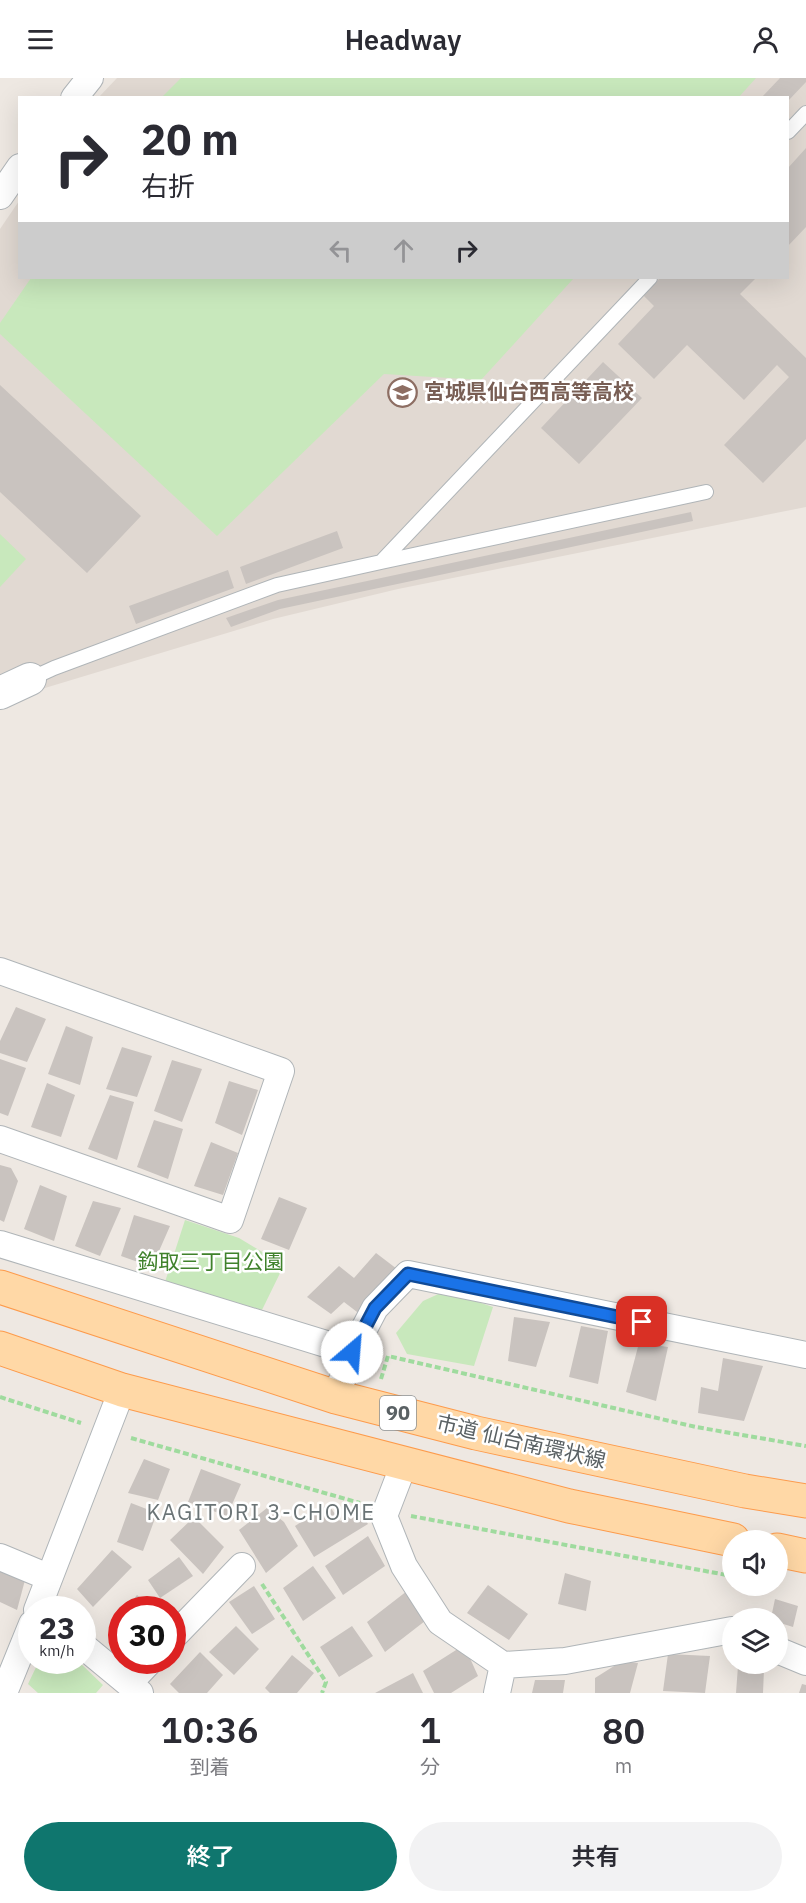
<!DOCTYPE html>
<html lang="ja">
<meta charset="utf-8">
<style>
body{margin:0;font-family:"IBM Plex Sans","Noto Sans JP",sans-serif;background:#f2f2f3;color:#2b2b33;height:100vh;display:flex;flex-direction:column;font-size:22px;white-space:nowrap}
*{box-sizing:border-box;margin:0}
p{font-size:20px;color:#7c7c81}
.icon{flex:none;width:33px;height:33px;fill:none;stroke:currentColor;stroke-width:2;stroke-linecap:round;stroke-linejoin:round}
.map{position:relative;height:1615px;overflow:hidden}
.side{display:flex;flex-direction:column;background:#fff;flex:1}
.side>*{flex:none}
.banner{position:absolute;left:18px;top:18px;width:771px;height:183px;border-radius:0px;box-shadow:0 6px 24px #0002;background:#fff;color:#2b2b33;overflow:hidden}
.tools{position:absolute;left:722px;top:1452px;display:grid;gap:12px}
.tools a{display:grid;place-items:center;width:66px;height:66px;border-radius:50%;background:#fff;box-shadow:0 6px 24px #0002;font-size:30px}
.speed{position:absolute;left:18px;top:1518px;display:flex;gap:12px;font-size:30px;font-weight:700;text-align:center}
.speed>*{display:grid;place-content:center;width:78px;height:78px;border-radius:50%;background:#fff;box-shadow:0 6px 24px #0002;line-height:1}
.speed small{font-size:15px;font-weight:400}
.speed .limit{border:9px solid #d22;background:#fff;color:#111}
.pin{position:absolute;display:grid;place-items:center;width:51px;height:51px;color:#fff;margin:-26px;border-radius:12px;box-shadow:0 3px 9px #0006}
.me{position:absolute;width:66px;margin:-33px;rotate:27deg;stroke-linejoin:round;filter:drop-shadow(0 0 4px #0008)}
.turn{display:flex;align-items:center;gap:21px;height:126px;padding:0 24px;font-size:27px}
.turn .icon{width:78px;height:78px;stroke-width:2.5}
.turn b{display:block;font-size:42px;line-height:51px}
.lanes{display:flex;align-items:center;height:57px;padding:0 24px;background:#0003;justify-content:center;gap:30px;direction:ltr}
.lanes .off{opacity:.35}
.eta{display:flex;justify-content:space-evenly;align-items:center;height:102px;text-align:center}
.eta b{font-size:36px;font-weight:600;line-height:42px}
.cta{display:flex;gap:12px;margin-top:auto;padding:12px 24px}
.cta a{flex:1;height:69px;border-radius:36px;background:#0f766e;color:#fff;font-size:24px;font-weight:600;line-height:69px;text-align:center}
.cta a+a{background:#f2f2f3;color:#2b2b33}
header{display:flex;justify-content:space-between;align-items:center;height:78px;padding:0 24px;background:#fff;font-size:27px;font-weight:600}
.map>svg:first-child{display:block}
.education{fill:#e1d9d2}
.green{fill:#c8e8bc}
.building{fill:#c9c3bf}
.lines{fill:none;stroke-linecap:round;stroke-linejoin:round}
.service-casing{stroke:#b0b5b8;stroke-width:16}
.minor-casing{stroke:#b0b5b8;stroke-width:28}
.tertiary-casing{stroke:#b0b5b8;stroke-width:34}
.primary-casing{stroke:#fd9b4c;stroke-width:35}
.path{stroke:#9fdb9e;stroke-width:4;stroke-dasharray:6 3;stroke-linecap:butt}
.service{stroke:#fff;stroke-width:14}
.minor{stroke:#fff;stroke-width:26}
.tertiary{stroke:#fff;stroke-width:32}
.primary{stroke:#ffd8a6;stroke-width:33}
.route-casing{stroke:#114b97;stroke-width:15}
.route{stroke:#1a73e8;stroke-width:10}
.labels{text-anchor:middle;stroke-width:5;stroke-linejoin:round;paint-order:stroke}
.shield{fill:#fff;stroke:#8c9092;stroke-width:1.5}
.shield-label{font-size:20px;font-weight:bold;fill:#5a6164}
.education-label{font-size:21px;font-weight:bold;fill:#785e54;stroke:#fff;text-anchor:start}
.park-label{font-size:21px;fill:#40822c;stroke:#fff}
.street-label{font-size:21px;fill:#5a6164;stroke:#fff}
.neighbourhood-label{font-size:22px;letter-spacing:1.5px;fill:#6b7476;stroke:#fff}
</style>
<header><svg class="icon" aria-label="menu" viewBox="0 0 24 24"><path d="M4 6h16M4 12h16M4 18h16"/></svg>Headway<svg class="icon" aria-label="person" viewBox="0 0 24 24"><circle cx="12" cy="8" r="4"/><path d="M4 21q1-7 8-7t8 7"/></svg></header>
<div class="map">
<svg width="806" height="1615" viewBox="0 0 806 1615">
<rect width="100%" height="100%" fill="#eee8e2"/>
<path class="education" d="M 117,0 L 806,0 L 806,429 L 398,511 L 273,541 L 35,613 L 0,602 L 0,151 L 19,123 L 20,200 L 788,200 L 788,20 L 99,19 Z"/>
<path class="green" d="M 181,0 L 756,0 L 738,20 L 162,19 Z
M 31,200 L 574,200 L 481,302 L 384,296 L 217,458 L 0,256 L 0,245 Z
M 0,456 L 26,481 L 0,509 Z
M 185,1142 L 239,1160 L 284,1187 L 262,1232 L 165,1204 Z
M 445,1213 L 493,1229 L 474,1288 L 407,1276 L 396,1255 L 423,1223 Z
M 78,1583 L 103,1607 L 96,1615 L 38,1615 L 28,1606 L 39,1583 Z"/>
<path class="building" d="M 780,0 L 806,0 L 806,4 L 788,23 L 788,20 L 761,20 Z
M 806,70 L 806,149 L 788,168 L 788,90 Z
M 660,200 L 756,200 L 740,216 L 806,280 L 806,361 L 763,405 L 724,367 L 789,299 L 777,287 L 744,322 L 687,267 L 654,301 L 618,266 L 654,228 L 643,217 Z
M 603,284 L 642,320 L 579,386 L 541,350 Z
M 0,307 L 141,438 L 87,495 L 0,414 Z
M 691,434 L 693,443 L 280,531 L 231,549 L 226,540 L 278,522 Z
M 337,453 L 343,470 L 246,506 L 240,489 Z
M 228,492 L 234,510 L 136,546 L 129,528 Z
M 16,929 L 46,941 L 27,984 L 0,975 L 0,963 Z
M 66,948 L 93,959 L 80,1007 L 48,996 Z
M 122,969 L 152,978 L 137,1019 L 106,1011 Z
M 0,981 L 26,990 L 8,1038 L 0,1035 Z
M 172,982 L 202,991 L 182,1044 L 154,1033 Z
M 229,1003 L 258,1012 L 242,1057 L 215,1045 Z
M 47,1005 L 75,1017 L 61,1059 L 31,1049 Z
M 110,1017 L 134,1024 L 117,1082 L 88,1071 Z
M 154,1042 L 183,1051 L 168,1101 L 137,1089 Z
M 211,1064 L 238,1075 L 223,1117 L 194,1108 Z
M 0,1087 L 11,1090 L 18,1103 L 4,1144 L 0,1142 Z
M 40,1107 L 67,1118 L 54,1163 L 24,1151 Z
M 279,1119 L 307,1130 L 289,1172 L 261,1161 Z
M 93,1123 L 121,1130 L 100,1178 L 75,1168 Z
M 134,1137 L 170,1148 L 152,1189 L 121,1178 Z
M 376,1175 L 397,1191 L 361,1237 L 344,1224 L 331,1236 L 307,1219 L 339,1188 L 354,1200 Z
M 514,1239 L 550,1244 L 536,1289 L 508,1283 Z
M 581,1248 L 608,1253 L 598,1306 L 569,1299 Z
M 639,1265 L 668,1269 L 656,1323 L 626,1314 Z
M 723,1280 L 763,1288 L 744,1343 L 698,1335 L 701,1309 L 718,1313 Z
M 144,1381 L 170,1391 L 158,1422 L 128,1415 Z
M 201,1391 L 241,1406 L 227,1438 L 188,1424 Z
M 131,1425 L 157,1435 L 143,1473 L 117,1464 Z
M 328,1426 L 340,1443 L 359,1432 L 368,1446 L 314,1479 L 295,1448 Z
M 267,1430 L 284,1444 L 298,1468 L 266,1495 L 239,1452 Z
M 194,1439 L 224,1469 L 203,1496 L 170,1462 Z
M 368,1458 L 385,1488 L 343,1517 L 325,1488 Z
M 112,1472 L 132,1489 L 93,1529 L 77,1511 Z
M 179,1479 L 193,1498 L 160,1520 L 148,1502 Z
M 313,1488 L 336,1520 L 303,1543 L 283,1510 Z
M 0,1491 L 25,1502 L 17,1532 L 0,1524 Z
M 565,1495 L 591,1503 L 586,1533 L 558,1526 Z
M 488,1507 L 528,1536 L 509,1562 L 467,1535 Z
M 254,1508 L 275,1541 L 252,1556 L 229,1524 Z
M 407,1513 L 425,1543 L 385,1574 L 367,1544 Z
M 137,1517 L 156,1532 L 125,1532 Z
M 775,1521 L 798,1528 L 793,1549 L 777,1544 L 777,1540 L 771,1540 Z
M 236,1548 L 259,1571 L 234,1597 L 209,1574 Z
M 352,1548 L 373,1578 L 339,1599 L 320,1569 Z
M 464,1567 L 478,1598 L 451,1615 L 434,1615 L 423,1593 Z
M 200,1574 L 223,1597 L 207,1615 L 179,1615 L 170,1606 Z
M 668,1576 L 710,1578 L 705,1615 L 663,1613 Z
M 292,1577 L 314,1595 L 297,1615 L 270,1615 L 265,1610 Z
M 622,1583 L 638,1585 L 630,1615 L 595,1615 L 595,1600 Z
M 738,1588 L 764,1591 L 763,1615 L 736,1615 Z
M 413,1595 L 423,1615 L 375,1615 Z
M 535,1602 L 565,1602 L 563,1615 L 532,1615 Z
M 802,1606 L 806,1607 L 806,1615 L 799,1615 Z"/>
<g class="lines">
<defs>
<path id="service" d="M 788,54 L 806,35
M 381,484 L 706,414
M 30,601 L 54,590 L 277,507 L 381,484 L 650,200"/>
<path id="minor" d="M 74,20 L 90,0
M 0,118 L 20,89
M 0,893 L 281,993 L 230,1142 L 0,1061
M 0,1166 L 352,1274
M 336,1319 L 352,1274 L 375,1230 L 408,1196 L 806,1277
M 404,1386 L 384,1438 L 404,1488 L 440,1544 L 503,1587 L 565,1583 L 732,1552
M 0,1479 L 48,1499
M 37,1532 L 122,1312
M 172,1560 L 242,1488
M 82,1567 L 140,1615
M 777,1572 L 806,1584
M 129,1605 L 151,1582
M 4,1615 L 32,1546
M 497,1615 L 503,1587"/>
<path id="tertiary" d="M 0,615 L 30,601"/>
<path id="primary" d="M 0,1209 L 336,1319 L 476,1355 L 745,1413 L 806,1423
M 0,1270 L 122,1312 L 569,1428 L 733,1462
M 777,1472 L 806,1478"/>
</defs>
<use href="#service" class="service-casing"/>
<use href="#minor" class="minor-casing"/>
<use href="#tertiary" class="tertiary-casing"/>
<use href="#primary" class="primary-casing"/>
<path class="path" d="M 381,1301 L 388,1278 L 696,1349 L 806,1368
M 0,1319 L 81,1345
M 131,1360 L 360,1425
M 411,1438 L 732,1498
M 262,1506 L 326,1604 L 322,1615"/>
<use href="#service" class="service"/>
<use href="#minor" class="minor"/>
<use href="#tertiary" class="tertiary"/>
<use href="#primary" class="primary"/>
</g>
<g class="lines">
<defs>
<path id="route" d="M 352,1274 L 375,1230 L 408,1196 L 642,1244"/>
</defs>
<use href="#route" class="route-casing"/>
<use href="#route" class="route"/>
</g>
<defs>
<symbol id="school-ring" viewBox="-11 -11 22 22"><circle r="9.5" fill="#fff" stroke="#8d6e63" stroke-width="1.5"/><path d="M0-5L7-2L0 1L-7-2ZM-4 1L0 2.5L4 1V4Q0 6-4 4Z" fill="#8d6e63"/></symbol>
</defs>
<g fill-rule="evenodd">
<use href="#school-ring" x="386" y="298" width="33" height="33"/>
</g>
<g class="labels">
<rect class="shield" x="380" y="1318" width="36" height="34" rx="4.5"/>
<g class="shield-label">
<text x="398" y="1342">90</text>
</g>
<g class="education-label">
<text x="424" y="321">宮城県仙台西高等高校</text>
</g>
<g class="park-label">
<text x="211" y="1191">鈎取三丁目公園</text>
</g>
<g class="street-label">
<text transform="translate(521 1364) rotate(13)" y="7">市道 仙台南環状線</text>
</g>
<g class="neighbourhood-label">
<text x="261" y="1442">KAGITORI 3-CHOME</text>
</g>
</g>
</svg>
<div class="tools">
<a><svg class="icon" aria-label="sound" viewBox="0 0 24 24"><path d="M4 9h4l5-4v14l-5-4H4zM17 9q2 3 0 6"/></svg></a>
<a><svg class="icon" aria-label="layers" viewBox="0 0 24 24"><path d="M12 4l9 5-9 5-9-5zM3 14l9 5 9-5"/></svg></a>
</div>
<div class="speed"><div>23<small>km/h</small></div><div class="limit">30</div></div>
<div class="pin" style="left:642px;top:1244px;background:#d93025"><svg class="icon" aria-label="arrive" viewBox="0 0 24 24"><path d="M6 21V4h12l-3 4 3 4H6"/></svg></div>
<svg class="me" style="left:352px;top:1274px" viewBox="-20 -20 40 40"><circle r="19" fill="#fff"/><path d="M0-13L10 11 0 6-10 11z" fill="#1a73e8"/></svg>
<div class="banner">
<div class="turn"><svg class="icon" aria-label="right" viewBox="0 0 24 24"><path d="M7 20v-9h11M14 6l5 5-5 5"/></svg><div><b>20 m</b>右折</div></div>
<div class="lanes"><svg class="icon off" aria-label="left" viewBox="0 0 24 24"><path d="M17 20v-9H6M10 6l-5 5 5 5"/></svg><svg class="icon off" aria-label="ahead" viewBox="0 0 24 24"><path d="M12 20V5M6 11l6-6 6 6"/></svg><svg class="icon" aria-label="right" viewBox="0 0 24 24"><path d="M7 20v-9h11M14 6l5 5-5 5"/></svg></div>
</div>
</div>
<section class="side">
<div class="eta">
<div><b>10:36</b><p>到着</p></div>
<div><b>1</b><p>分</p></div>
<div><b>80</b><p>m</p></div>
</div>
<div class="cta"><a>終了</a><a>共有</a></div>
</section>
